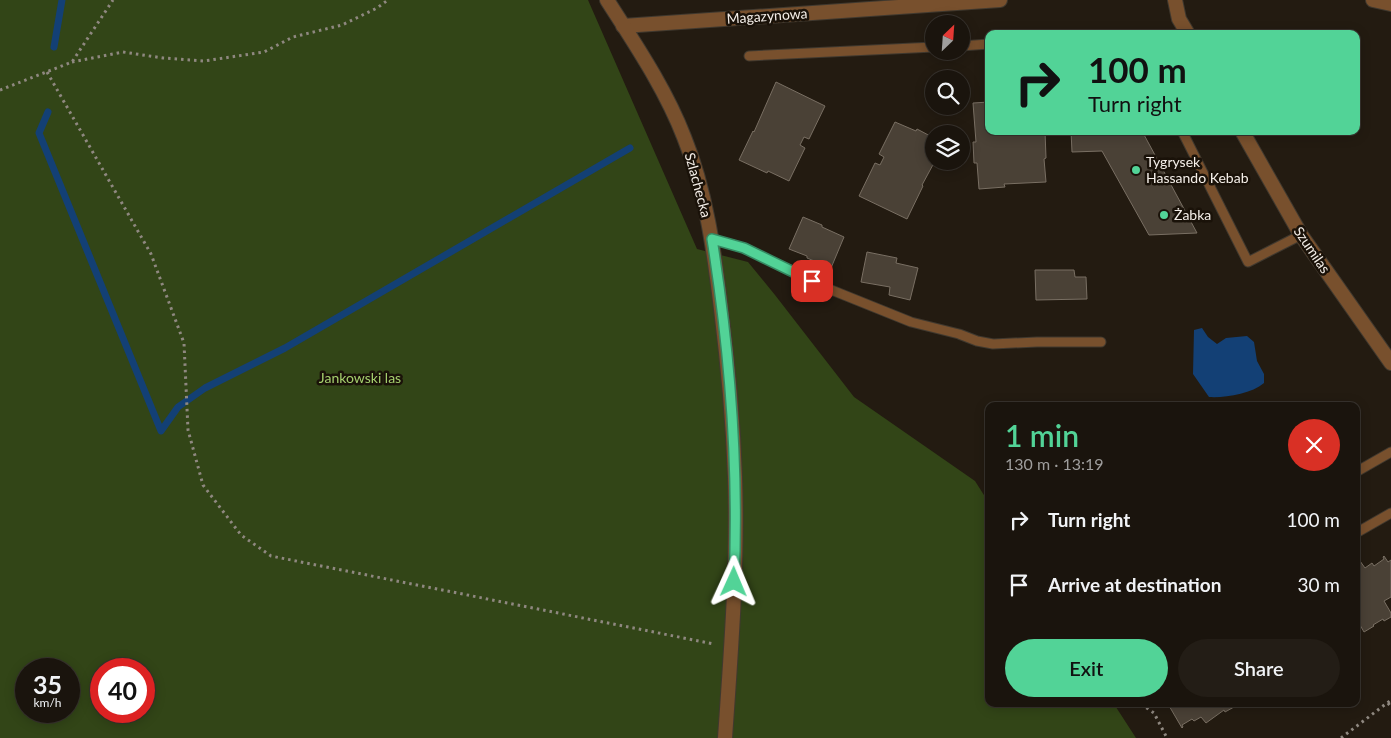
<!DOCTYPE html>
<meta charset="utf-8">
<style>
body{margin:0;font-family:Lato,sans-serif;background:#231d16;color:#f1f3f6;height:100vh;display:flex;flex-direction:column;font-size:19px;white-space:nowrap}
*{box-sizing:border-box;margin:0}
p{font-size:16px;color:#9f9e9d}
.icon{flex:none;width:28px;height:28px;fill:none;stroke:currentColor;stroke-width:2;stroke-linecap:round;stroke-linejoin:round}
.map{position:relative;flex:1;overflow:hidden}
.panel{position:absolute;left:985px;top:402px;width:375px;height:305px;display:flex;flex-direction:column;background:#1a140d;border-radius:10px;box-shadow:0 2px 12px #0003,0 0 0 1px #38332e}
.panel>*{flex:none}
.top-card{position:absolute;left:985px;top:30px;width:375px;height:105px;border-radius:10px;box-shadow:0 2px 12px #0003,0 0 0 1px #38332e;background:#52d397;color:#111;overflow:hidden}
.needle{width:32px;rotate:25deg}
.buttons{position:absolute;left:925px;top:15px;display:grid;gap:10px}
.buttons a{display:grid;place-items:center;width:45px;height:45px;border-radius:50%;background:#1a140d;box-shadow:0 2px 12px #0003,0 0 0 1px #38332e;font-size:25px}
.speed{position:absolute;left:15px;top:658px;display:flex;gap:10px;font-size:25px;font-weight:700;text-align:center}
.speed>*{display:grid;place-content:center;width:65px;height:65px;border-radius:50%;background:#1a140d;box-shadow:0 2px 12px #0003,0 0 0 1px #38332e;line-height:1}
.speed small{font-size:12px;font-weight:400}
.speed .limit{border:8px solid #d22;background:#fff;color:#111}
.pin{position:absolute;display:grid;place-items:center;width:42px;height:42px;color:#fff;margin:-21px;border-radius:10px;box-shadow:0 2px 8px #0006}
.me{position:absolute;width:55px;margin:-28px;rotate:1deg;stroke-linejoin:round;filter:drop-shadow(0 0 4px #0008)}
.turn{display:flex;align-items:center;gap:18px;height:105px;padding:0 20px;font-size:22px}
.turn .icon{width:65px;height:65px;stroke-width:2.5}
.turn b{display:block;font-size:35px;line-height:42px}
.round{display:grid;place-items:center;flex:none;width:52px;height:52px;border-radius:26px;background:#231d16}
.summary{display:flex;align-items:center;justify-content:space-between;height:85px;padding:0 20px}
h1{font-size:30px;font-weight:600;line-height:38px;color:#52d397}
.cta{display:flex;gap:10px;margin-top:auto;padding:10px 20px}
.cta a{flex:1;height:58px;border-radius:30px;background:#52d397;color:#111;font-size:20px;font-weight:600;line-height:58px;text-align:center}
.cta a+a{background:#231d16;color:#f1f3f6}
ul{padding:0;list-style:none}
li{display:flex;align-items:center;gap:15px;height:65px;padding:0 20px}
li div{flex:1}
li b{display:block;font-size:19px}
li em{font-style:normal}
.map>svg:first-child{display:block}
.green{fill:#324517;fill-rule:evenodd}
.water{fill:#134075}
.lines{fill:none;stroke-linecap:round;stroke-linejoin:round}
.stream{stroke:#134075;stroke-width:7}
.building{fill:#4a4136;stroke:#796f63}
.service-casing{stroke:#40392f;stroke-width:11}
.minor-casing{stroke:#40392f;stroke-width:16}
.tertiary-casing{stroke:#40392f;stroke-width:16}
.path{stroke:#8f8880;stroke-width:3;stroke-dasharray:2.5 4;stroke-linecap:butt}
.service{stroke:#78502d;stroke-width:9}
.minor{stroke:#78502d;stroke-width:14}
.tertiary{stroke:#78502d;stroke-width:14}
.route-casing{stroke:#358962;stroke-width:12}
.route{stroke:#52d397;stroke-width:9}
.poi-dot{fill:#52d397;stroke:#1a1209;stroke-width:2}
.labels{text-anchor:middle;stroke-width:5;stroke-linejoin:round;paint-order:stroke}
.street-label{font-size:14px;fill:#f5efe9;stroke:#1a1209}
.poi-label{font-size:14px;fill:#f5efe9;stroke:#1a1209;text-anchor:start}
.park-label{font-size:14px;fill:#a5cf6e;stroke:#1a1209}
</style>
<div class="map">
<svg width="1391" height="738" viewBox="0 0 1391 738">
<rect width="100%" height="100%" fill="#231b11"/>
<path class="green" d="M 0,0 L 588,0 L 697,249 L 748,262 L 775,295 L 854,397 L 975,481 L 989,503 L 989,704 L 1114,704 L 1136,738 L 0,738 ZM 26,669 L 69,669 L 69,711 L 26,711 ZM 101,669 L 144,669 L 144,711 L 101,711 Z"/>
<path class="water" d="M 1202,328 L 1208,337 L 1217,344 L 1226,338 L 1247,336 L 1254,342 L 1257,361 L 1264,374 L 1264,383 C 1251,394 1225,398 1209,397 L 1193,374 L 1194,330 Z"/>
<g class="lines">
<path class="stream" d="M 54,47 L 62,0
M 48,112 L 39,133 L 161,431 L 178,407 L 205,388 L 285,348 L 630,148"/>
</g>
<path class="building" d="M 776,82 L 825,106 L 809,139 L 804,137 L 800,145 L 805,148 L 789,181 L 768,171 L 767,173 L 739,160 L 753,131 L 754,132 Z
M 989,102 L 989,131 L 1045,131 L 1046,158 L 1044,159 L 1046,182 L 1004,184 L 1005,187 L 979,189 L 977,163 L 974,163 L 973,142 L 976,142 L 973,103 Z
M 895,122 L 916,131 L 917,129 L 934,138 L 934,161 L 935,161 L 922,185 L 923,186 L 907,219 L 859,196 L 875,163 L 880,165 L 884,157 L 879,154 Z
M 1071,131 L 1142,131 L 1197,233 L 1149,235 L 1102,151 L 1072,152 Z
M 803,217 L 822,225 L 822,227 L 844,237 L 831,268 L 807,258 L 807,256 L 789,249 Z
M 867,252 L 897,258 L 896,263 L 918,268 L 910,300 L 889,295 L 890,287 L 861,282 Z
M 1035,270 L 1074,270 L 1075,277 L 1086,277 L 1087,299 L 1036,300 Z
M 1384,556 L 1388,562 L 1391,560 L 1391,597 L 1384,601 L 1391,613 L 1391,617 L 1384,621 L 1383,619 L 1373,625 L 1374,626 L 1364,632 L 1360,625 L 1356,628 L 1356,563 L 1360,561 L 1365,568 L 1372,563 L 1374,566 L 1384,559 L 1383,557 Z
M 1168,704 L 1232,704 L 1234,707 L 1225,712 L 1224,710 L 1206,723 L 1201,717 L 1194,721 L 1192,719 L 1182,725 L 1183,727 L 1182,728 Z"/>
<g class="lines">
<defs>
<path id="service" d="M 961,46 L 989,44
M 749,56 L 934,47
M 1182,131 L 1248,262 L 1301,235
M 712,239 L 744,248 L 829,289 L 911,322 L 959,334 L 977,341 L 993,344 L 1037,342 L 1101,342
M 1356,472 L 1391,452
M 1356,533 L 1391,513"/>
<path id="minor" d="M 1175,0 L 1179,19 L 1188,34
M 1373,0 L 1391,4
M 623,26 L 1000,0
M 1242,131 L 1301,235 L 1391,363"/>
<path id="tertiary" d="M 607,0 C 635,44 665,88 684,137 C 706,191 714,251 721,309 C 728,365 733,421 735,477 C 738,564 731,651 725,738"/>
</defs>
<use href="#service" class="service-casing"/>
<use href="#minor" class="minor-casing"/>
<use href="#tertiary" class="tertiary-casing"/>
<path class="path" d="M 72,62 L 123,52 L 163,58 L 204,61 L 264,52 L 293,37 L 342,25 L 377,8 L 388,0
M 47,72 L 151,254 L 184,343 L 188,430 L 203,485 L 241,535 L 271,556 L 714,644
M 0,90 L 72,62 L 113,0
M 1388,703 L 1391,707
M 1141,704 L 1154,713 L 1167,738
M 1341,738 L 1391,700"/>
<use href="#service" class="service"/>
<use href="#minor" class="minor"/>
<use href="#tertiary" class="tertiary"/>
</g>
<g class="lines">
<defs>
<path id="route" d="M 734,582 C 739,467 730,352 712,239 L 744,248 L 812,281"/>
</defs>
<use href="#route" class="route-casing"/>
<use href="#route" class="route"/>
</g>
<g class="poi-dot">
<circle cx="1136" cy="170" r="5"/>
<circle cx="1164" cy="215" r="5"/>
</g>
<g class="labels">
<g class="street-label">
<text transform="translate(767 16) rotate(-4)" y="5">Magazynowa</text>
<text transform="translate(698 185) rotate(75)" y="5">Szlachecka</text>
<text transform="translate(1312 250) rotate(56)" y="5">Szumilas</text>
</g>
<g class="poi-label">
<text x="1146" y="167">Tygrysek<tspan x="1146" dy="16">Hassando Kebab</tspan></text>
<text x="1174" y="220">Żabka</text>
</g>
<g class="park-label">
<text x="360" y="383">Jankowski las</text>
</g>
</g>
</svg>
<div class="buttons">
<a><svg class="needle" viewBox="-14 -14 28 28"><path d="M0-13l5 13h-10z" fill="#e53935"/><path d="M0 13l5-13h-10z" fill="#9f9e9d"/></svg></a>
<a><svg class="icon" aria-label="search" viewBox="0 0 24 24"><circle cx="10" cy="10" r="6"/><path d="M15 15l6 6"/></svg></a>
<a><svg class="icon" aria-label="layers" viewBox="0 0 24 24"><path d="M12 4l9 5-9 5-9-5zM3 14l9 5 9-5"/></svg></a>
</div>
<div class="speed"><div>35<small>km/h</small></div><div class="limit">40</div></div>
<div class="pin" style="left:812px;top:281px;background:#d93025"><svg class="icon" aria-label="arrive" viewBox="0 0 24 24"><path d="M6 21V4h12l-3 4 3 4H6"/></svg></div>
<svg class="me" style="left:734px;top:582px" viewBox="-20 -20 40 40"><path d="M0-17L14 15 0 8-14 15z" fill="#52d397" stroke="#fff" stroke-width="4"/></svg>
<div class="top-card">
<div class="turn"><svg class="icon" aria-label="right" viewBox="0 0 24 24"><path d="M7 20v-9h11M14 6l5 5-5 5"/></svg><div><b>100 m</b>Turn right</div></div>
</div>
<section class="panel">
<div class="summary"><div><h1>1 min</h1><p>130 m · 13:19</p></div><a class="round" style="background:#d93025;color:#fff"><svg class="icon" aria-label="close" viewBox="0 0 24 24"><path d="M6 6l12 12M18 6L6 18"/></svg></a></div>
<ul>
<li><svg class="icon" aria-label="right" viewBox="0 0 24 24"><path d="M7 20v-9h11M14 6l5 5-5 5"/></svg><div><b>Turn right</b></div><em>100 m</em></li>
<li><svg class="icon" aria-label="arrive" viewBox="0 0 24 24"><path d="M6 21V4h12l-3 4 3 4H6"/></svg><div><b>Arrive at destination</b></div><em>30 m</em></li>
</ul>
<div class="cta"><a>Exit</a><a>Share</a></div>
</section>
</div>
